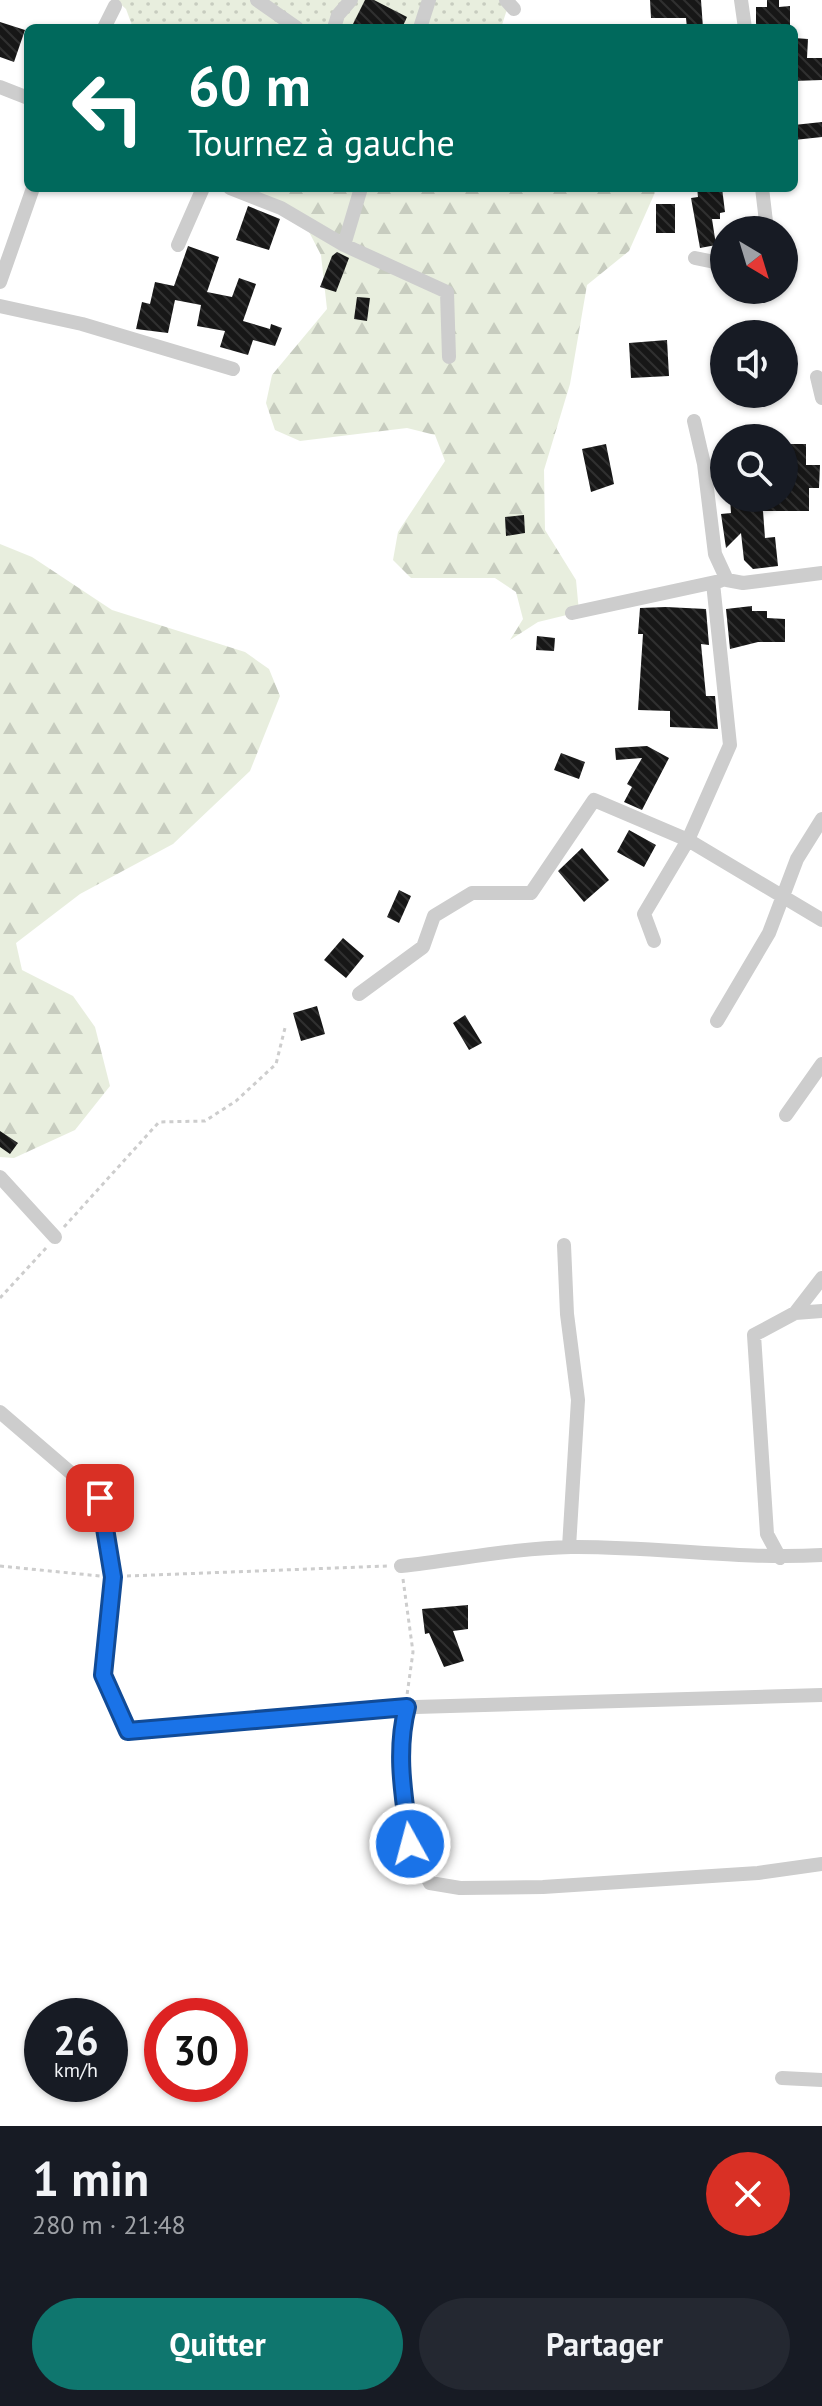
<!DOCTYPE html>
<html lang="fr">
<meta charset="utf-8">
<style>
body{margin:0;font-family:"PT Sans",sans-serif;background:#242831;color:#f1f3f6;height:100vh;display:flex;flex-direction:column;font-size:30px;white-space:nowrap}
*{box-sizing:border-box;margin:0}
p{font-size:26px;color:#9ea1a6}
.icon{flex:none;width:44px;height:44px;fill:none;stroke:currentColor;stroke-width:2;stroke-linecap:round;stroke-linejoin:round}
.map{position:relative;height:2126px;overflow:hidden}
.panel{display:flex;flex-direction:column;background:#171b24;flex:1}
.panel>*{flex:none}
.banner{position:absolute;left:24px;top:24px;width:774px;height:168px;border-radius:12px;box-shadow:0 2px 6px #0004;background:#00695c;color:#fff;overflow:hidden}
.needle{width:52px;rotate:142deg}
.controls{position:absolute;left:710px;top:216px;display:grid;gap:16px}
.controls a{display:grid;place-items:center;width:88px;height:88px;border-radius:50%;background:#171b24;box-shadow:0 2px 6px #0004;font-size:40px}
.speed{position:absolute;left:24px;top:1998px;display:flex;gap:16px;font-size:40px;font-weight:700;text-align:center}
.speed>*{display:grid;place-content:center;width:104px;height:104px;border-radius:50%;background:#171b24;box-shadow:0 2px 6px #0004;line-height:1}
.speed small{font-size:20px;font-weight:400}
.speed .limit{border:12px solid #d22;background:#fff;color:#111}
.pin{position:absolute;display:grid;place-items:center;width:68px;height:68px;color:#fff;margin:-34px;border-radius:16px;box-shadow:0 4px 12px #0006}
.me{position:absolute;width:88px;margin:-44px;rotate:353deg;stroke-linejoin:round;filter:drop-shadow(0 0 6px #0008)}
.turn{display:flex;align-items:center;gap:28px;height:168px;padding:0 32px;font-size:36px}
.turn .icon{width:104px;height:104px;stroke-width:2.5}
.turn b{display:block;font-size:56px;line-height:68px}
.round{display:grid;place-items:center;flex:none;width:84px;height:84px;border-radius:42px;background:#242831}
.overview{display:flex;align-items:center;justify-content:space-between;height:136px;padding:0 32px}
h1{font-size:48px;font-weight:800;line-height:60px}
.action{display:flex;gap:16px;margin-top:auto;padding:16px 32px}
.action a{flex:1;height:92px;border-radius:48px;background:#0f766e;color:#fff;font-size:32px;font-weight:800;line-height:92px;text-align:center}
.action a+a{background:#242831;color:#f1f3f6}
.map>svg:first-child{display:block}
.green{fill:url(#green-dots)}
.forest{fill:url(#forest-firs)}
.building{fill:url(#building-back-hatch)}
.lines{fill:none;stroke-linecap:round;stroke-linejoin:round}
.path{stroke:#cdcdcd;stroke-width:3;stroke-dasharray:4 4;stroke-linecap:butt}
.street{stroke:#cdcdcd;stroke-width:14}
.route-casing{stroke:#114b97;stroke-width:20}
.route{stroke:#1a73e8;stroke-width:14}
</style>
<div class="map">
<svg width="822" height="2126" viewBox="0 0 822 2126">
<defs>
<pattern id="green-dots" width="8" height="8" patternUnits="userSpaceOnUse" patternTransform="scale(2)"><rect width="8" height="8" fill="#e8eede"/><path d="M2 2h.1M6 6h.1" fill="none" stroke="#c7ccbf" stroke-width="1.8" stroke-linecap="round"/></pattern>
<pattern id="forest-firs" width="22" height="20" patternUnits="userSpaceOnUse" patternTransform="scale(2)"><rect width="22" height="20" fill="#e8eede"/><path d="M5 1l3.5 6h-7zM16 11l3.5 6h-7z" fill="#c7ccbf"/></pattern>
<pattern id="building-back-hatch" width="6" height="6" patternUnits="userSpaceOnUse" patternTransform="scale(2)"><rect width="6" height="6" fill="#171717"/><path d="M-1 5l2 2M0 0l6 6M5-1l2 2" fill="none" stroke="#303030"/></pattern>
</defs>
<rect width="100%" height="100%" fill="#fff"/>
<path class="green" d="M 116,0 L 510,0 L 501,28 L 133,28 L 126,9 Z"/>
<path class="forest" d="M 198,188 L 657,188 L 629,251 L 587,285 L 570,384 L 544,470 L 545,530 L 576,580 L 579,612 L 538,622 L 510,640 L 523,619 L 516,592 L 495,578 L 411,578 L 393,560 L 398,532 L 445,461 L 435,435 L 407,428 L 300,441 L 275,430 L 266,403 L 272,375 L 327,309 L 321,255 L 308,230 L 267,199 Z
M 0,544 L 32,557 L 112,610 L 245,652 L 269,669 L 280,696 L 250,771 L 173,844 L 80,894 L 16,943 L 22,970 L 73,996 L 95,1027 L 110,1086 L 75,1130 L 14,1158 L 0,1157 Z"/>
<path class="building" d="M 365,0 L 374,0 L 407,17 L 402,28 L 351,28 Z
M 650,0 L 701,0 L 703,28 L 687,28 L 686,18 L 651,18 Z
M 767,0 L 779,0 L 779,7 L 790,6 L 790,28 L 756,28 L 756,7 L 767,7 Z
M 0,22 L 25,30 L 14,62 L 0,57 Z
M 794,38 L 808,39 L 807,58 L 822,58 L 822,80 L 794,81 Z
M 822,122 L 822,137 L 794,140 L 794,125 Z
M 697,188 L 722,188 L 725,212 L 720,213 L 720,219 L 712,219 L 716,245 L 700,248 L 691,198 L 698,197 Z
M 656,204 L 675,204 L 675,233 L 656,233 Z
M 248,206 L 280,219 L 269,250 L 236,240 Z
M 188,246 L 219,257 L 207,292 L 232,297 L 239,278 L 256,284 L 243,321 L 270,329 L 271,324 L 282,328 L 275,346 L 253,340 L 248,355 L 220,347 L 225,331 L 197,326 L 201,305 L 175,300 L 168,333 L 136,329 L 142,302 L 150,304 L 155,282 L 174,286 Z
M 337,252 L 349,258 L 336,292 L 320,287 L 332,256 Z
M 357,297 L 370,298 L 367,321 L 354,319 Z
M 667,340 L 669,376 L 631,378 L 629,343 Z
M 606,444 L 614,484 L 591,492 L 582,449 Z
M 784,444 L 806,444 L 806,465 L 820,465 L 819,488 L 809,488 L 809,511 L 763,511 L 765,538 L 775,537 L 778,566 L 753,569 L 744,560 L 741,533 L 726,548 L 721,514 L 731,513 L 730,498 L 784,498 Z
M 524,515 L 525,533 L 506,536 L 505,517 Z
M 752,606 L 752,611 L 767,611 L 767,618 L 785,619 L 785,642 L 758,642 L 730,649 L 726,609 Z
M 666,607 L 706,609 L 709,645 L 701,644 L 706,696 L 715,696 L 718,729 L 670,727 L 670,711 L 638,710 L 643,634 L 638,634 L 640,608 Z
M 537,636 L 555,638 L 554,651 L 536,650 Z
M 647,746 L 669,758 L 642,810 L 624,802 L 632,787 L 627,784 L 642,758 L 616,760 L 615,748 Z
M 561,753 L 585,762 L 579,779 L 554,770 Z
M 629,830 L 656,845 L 644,867 L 617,852 Z
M 582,848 L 609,880 L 584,902 L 558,871 Z
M 399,890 L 411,896 L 399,923 L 387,917 Z
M 343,938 L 364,956 L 346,978 L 324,960 Z
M 317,1006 L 325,1034 L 301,1041 L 293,1013 Z
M 465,1015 L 482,1043 L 469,1050 L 453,1023 Z
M 0,1131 L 18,1143 L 10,1154 L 0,1147 Z
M 468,1605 L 468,1629 L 453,1631 L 464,1661 L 444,1667 L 429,1633 L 425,1634 L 422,1609 Z"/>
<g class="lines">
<path class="path" d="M 64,1227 L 159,1122 L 205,1121 L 236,1101 L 276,1064 L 285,1028
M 0,1298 L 46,1248
M 0,1566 L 100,1576
M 127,1576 L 387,1566
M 403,1579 L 413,1652 L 407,1695"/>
<path class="street" d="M 257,0 L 297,28
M 506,0 L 514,9
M 741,0 L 745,28
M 104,28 L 115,6
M 334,28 L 338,15 L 351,0
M 420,28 L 429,0
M 0,87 L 28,98
M 230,188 L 281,208 L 344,245 L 447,292 L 449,357
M 762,188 L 767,230
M 178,245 L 203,188
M 344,245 L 361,188
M 695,258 L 724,264
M 0,282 L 33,188
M 0,306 L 82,324 L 233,369
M 817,377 L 822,398
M 694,421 L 704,464 L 715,554 L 727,580 L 743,583 L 822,573
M 572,613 L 720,581
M 654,941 L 644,914 L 688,840 L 730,745 L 713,583
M 359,994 L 423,947 L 434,916 L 472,893 L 531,893 L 594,800 L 688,840 L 822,920
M 717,1021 L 769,933 L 797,859 L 822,819
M 786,1115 L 822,1064
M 0,1177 L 55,1237
M 564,1245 L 567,1314 L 578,1400 L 569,1547
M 795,1313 L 822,1278
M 0,1412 L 100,1498 L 113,1577 L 103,1675 L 128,1731 L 416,1707 L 822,1695
M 780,1558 L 767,1534 L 754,1335 L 795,1313 L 822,1311
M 401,1566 C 457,1560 515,1548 571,1547 C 655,1546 739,1560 822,1555
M 407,1707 C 397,1745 398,1806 410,1844 C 414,1857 424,1870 430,1883 L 460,1888 L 543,1887 L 758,1873 L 822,1864
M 782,2078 L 822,2080"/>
</g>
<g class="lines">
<defs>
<path id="route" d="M 100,1498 L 113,1577 L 103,1675 L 128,1731 L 407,1707 C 395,1753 404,1798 410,1844"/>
</defs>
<use href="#route" class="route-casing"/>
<use href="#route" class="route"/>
</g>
</svg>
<div class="controls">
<a><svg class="needle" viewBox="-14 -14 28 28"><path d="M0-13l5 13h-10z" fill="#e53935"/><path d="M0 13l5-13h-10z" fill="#9ea1a6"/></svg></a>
<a><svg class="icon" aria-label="sound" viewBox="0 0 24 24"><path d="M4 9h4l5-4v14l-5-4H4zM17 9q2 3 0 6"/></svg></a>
<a><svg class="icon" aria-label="search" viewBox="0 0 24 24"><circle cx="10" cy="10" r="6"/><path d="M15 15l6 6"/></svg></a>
</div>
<div class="speed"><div>26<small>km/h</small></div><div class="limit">30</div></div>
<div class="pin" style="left:100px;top:1498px;background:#d93025"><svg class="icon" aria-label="arrive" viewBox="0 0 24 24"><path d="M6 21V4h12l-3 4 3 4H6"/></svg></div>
<svg class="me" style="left:410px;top:1844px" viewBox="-20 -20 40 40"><circle r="17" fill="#1a73e8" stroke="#fff" stroke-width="3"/><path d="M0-11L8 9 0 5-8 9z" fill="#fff"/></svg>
<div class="banner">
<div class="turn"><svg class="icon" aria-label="left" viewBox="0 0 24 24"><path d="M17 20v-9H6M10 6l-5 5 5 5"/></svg><div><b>60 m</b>Tournez à gauche</div></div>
</div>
</div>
<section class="panel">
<div class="overview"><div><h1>1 min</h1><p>280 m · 21:48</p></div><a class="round" style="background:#d93025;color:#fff"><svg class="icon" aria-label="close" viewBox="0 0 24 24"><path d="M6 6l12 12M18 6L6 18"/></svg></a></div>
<div class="action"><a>Quitter</a><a>Partager</a></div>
</section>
